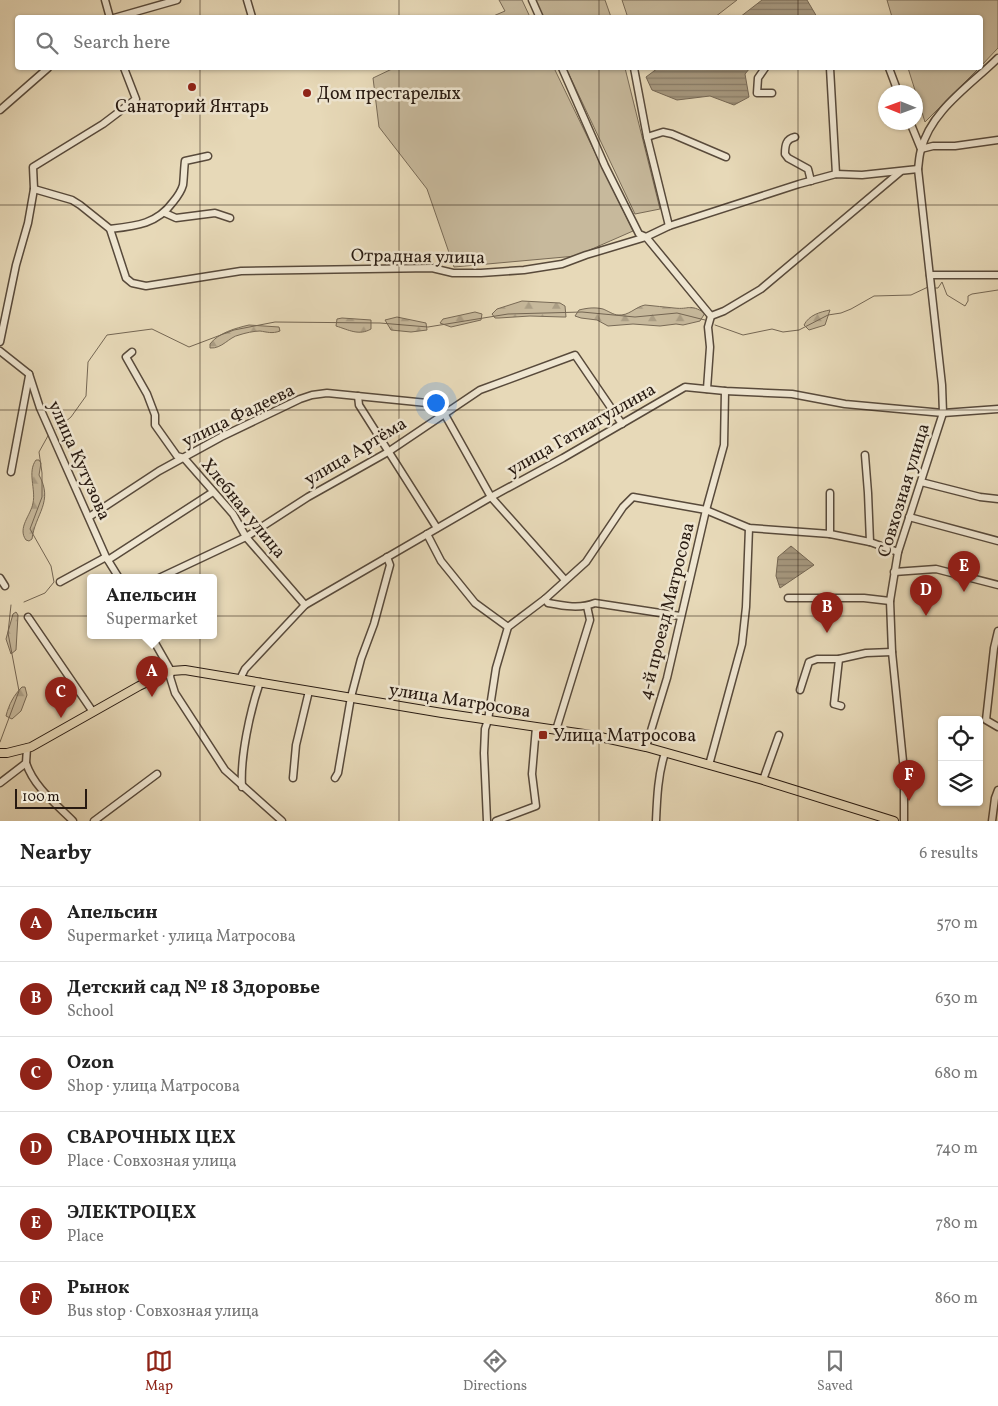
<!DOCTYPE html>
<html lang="en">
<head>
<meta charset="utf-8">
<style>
	body { margin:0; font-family:Vollkorn,serif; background:#f2f2f2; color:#222 }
	.controls { position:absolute; right:15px; bottom:15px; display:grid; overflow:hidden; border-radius:5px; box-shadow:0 1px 4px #0004 }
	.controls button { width:45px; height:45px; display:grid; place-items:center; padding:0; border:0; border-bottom:1px solid #e0e0e0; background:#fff; color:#222; font:25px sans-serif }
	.compass { position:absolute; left:878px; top:85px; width:45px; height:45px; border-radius:50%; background:#fff; box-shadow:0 1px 4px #0004; rotate:271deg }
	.scale { position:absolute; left:15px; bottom:12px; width:72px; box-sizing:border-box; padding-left:5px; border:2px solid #281a11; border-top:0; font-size:14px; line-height:18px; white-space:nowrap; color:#281a11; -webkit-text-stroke:4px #efe6d1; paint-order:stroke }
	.you { position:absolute; left:435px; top:402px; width:18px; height:18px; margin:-12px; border:4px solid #fff; border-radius:50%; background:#1a73e8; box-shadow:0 0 0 8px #1a73e833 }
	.badge { display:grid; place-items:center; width:32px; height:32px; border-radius:50%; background:#8f2418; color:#fff; font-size:16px; font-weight:700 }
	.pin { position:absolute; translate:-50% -41px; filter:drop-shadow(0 1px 2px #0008) }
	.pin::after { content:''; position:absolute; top:26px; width:18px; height:15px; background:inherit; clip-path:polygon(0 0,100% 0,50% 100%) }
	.popup { position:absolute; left:87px; top:574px; width:130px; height:65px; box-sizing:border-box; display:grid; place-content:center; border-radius:5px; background:#fff; filter:drop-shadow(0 1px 4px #0005); font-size:16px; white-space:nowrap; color:#767676 }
	.popup b { font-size:19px; color:#222 }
	.popup::after { content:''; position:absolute; left:50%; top:100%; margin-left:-10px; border:10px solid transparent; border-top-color:#fff }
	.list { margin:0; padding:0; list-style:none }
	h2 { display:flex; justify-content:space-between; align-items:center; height:65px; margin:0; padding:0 20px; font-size:21px }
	h2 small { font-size:16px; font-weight:400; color:#767676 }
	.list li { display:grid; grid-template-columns:32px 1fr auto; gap:15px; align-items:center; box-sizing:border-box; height:75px; padding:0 20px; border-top:1px solid #e0e0e0 }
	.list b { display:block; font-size:19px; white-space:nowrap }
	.list p { margin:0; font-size:16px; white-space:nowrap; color:#767676 }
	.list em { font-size:16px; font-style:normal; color:#767676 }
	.icon { flex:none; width:28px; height:28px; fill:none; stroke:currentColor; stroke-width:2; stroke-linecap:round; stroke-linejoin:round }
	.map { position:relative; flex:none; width:998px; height:821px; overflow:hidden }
	.search { position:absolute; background:#fff; box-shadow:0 1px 4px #0004; left:15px; right:15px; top:15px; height:55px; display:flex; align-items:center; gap:12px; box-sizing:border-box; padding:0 18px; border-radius:5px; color:#767676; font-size:19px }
	.sheet { height:515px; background:#fff }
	nav { display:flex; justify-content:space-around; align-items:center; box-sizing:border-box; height:70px; border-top:1px solid #e0e0e0; background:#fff; font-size:14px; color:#767676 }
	nav a { display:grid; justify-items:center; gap:2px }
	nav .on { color:#8f2418 }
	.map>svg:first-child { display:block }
</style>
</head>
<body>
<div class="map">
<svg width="998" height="821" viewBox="0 0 998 821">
	<defs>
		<pattern id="forest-firs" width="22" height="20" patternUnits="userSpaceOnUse" patternTransform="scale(1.25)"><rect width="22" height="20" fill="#c7b99c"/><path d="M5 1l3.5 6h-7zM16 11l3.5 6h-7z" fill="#ab9e85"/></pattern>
		<pattern id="water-rules" width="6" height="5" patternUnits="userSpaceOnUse" patternTransform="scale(1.25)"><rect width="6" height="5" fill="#a6987f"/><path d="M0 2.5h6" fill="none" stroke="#877b67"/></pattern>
	</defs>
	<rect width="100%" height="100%" fill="#e7d9b8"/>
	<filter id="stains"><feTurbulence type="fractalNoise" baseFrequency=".004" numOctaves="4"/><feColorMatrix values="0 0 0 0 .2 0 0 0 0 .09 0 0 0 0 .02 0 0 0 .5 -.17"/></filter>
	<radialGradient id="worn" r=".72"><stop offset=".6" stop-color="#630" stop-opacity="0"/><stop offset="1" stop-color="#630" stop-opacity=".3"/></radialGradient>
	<!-- green -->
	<g fill="#c7b99c" stroke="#786a56">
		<polygon points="499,0 522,0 530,17 491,17 505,11"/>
		<polygon points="534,0 605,0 611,17 542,17"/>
		<polygon points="622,0 737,0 715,17 628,18"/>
		<polygon points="887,0 998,0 998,48 981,66 980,18 892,17"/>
		<polygon points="394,68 554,68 633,231 576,256 454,267 427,189 379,127 373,78"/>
		<polygon points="566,68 625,68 660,209 635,214"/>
		<polygon points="908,68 979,68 925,122"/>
	</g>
	<!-- forest -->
	<g fill="url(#forest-firs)" stroke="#786a56">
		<polygon points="522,301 560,303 565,306 566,317 563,317 530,316 499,318 495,318 492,314 497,309"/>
		<path d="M645,305C655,306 664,307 674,308C691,310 688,303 705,313L700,321L683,325L676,324L660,326L633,324L608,326L597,320L581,318L575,316L579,310C587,308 595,307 603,309C608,311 614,315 618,315C629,316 635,307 645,305Z"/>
		<path d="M830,310L825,325L809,330L804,325C809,315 820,312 830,310Z"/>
		<polygon points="475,312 482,314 481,320 451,327 440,323 443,319"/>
		<polygon points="397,317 426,323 427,330 411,332 391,330 385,320"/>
		<path d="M342,318L371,320V329C359,336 349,330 336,326L337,319Z"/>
		<path d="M249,325L279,327L280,331C272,334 267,332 260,331C254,331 245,333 239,335C229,337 222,349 210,348V344C218,333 236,328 249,325Z"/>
		<path d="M36,460H39L41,463L39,475C54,502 35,514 32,539L29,541L26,540C17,528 31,515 33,503C36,489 27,472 36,460Z"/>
		<polygon points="16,612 18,615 16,650 11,654 6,639 13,614"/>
		<path d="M22,687H25L27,695L21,711L12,719L6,716C9,704 14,695 22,687Z"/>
	</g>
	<!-- water -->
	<g fill="url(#water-rules)" stroke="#746653">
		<polygon points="762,0 807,0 817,17 740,17"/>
		<polygon points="658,68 750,68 745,74 749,97 734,105 710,96 677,100 652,90 646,77"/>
		<polygon points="791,546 814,565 780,588 776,576 778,557"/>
	</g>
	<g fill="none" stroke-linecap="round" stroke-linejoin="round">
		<!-- stream -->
		<g stroke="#746653" stroke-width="1">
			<polyline points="935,288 938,288 942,282 947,295 965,306 968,301 968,296 972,294 998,290"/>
			<polyline points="715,325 743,335 772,329 783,332 799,330 828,315 841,313 851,309 874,296 911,295 928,287"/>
			<polyline points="57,429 71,417 86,396 88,362 107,335 152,329 189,347 234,330 275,322 380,323 428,327 508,314 582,312 635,317 677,313 705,320"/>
			<polyline points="24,602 45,593 54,582 51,566 30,529 42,497 42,473 39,452 49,434"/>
			<polyline points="0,742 19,691 8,633 11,605"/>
		</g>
		<!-- minor casing -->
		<g stroke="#584a3b" stroke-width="9">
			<g id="minor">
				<polyline points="105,0 110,18"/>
				<polyline points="247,0 252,17"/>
				<polyline points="532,0 540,18"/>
				<polyline points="114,18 177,0"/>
				<polyline points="562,68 605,166 639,234 646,237 711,316 708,327 710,347 707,389"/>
				<polyline points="634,68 647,137 669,226"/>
				<polyline points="765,68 758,78 757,93 772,93"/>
				<polyline points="830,68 836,174"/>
				<polyline points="889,68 898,92"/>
				<polyline points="0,110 48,68"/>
				<polyline points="910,122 921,149 933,146 955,146 998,140"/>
				<polyline points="647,137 663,132 672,134 726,157"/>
				<path d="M795,137C786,139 785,145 785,154L788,158L808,169L811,181"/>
				<polyline points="34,189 72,200 80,205 110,229 126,278 132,283 146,286 241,271 432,268 453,273 481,273 524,270 562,264 586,255 646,237 669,226 799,184 836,174 862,175 918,169"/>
				<polyline points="165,213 176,218 215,213 230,218"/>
				<path d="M110,229C136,226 157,224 173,202C178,196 181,192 183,185C184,177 184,168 185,161L208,156"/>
				<polyline points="930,275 998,275"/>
				<polyline points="711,316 724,311 761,289 900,172"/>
				<polyline points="0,342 16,265 28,223 34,189 33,167 103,124 136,99 124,68"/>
				<polyline points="0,351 29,374"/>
				<polyline points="132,352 126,357 147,394 155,415 155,425 177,456 184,458 233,514 246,537 305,605"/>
				<polyline points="29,374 40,408 106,557 119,578"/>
				<polyline points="358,396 359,405 437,528"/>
				<polyline points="865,455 868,493 870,542"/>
				<polyline points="11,472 29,376"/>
				<polyline points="921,482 980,497 998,499"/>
				<polyline points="830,493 830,534"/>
				<polyline points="89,517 159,471 221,437 300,399 312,395 327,393 437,404 444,413 491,497 565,580"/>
				<polyline points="909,517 998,541"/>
				<polyline points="427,534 441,561 475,603 508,627"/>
				<polyline points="108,560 213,492"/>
				<polyline points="894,572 936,569 998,585"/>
				<polyline points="0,578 5,586"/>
				<polyline points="159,578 246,537 308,497 388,452 480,390 575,355 622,424"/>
				<polyline points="60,582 106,557"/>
				<polyline points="788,598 864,598 890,601"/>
				<path d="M545,599L548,603C564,606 580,609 595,603L680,616"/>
				<polyline points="28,617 93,712"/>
				<polyline points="998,631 994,648 986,720 998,727"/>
				<polyline points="151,636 171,671 170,677 175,693 225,770 282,821"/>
				<polyline points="839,659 834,704 841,706"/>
				<polyline points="240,679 245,669 305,605 491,497 563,458 685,387 725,391 792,394 845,404 943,413 998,409"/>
				<polyline points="800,690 809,662 817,659 839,659 866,653 892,652"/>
				<polyline points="556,730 590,620 587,606"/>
				<polyline points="646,747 667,678 706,510 724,445 725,391"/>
				<path d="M26,763C34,787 56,804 73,821"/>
				<polyline points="709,765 742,644 746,607 749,528"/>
				<polyline points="293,778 296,745 309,691"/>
				<polyline points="335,778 338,773 351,697 361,659 374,624 390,565 387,557"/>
				<polyline points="763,780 779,735"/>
				<polyline points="0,783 26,763 27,748"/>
				<path d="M242,787C240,757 250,711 260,682"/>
				<polyline points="94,821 157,774"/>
				<polyline points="487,821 484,753 485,729 488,720 496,668 508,627 545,599 586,562 623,507 633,497 706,510 749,528 830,534 870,542 898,552"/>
				<polyline points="496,821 536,806 532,774 536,727"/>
				<path d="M656,821C657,798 658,774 665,753"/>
				<path d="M904,821V771L892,652L890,601L898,552L943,413L942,385L918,169C919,163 919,156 921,150C931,110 971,85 998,58"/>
				<polyline points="992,821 995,798 998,790"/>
			</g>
		</g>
		<!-- major casing -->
		<g stroke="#281a11" stroke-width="10">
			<polyline id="major" points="0,753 7,753 31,747 139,686 171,671 185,670 442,713 591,735 646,747 763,780 894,821"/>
		</g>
		<!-- minor -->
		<use href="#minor" stroke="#efe6d1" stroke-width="6"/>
		<!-- major -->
		<use href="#major" stroke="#e7d9b8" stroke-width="8"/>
	</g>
	<!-- grid -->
	<path fill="none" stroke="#281a11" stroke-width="1" stroke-opacity="0.55" d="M200,0V18M399,0V18M599,0V18M798,0V18M200,68V821M399,68V821M599,68V821M798,68V821M0,205H998M0,410H998M0,616H998"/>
	<!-- markers -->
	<g fill="#8f2418" stroke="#efe6d1" stroke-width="2">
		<circle cx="192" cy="87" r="5"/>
		<circle cx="307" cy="93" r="5"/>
		<rect x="538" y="730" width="10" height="10" rx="2.5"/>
	</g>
	<g text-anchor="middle" stroke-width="5" stroke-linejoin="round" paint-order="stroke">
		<!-- poi labels -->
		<g font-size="18" fill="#281a11" stroke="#efe6d1" text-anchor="start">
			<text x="317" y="99">Дом престарелых</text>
			<text x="192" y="112" text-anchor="middle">Санаторий Янтарь</text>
			<text x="553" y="741">Улица Матросова</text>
		</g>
		<!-- street labels -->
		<g font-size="18" fill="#281a11" stroke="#efe6d1">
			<text transform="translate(418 256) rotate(1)" y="6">Отрадная улица</text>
			<text transform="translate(238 415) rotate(-26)" y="6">улица Фадеева</text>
			<text transform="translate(581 429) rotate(-30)" y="6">улица Гатиатуллина</text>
			<text transform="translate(355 451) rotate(-31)" y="6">улица Артёма</text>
			<text transform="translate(80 460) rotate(66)" y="6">улица Кутузова</text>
			<text transform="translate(903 490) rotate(-73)" y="6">Совхозная улица</text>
			<text transform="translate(244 508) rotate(51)" y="6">Хлебная улица</text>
			<text transform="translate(666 611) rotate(-76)" y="6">4-й проезд Матросова</text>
			<text transform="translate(460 700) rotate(9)" y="6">улица Матросова</text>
		</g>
	</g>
	<rect width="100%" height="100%" filter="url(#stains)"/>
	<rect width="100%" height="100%" fill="url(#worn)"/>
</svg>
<div class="controls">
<button><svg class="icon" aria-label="locate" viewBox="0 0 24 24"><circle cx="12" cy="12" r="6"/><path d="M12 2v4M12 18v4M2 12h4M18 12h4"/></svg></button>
<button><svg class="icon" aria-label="layers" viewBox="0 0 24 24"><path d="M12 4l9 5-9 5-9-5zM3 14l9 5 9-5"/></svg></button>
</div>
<svg class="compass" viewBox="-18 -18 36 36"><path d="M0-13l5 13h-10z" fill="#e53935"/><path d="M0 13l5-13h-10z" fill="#767676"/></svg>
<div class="scale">100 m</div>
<div class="you"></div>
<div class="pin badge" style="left:152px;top:697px">A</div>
<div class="popup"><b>Апельсин</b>Supermarket</div>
<div class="pin badge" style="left:827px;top:633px">B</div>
<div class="pin badge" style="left:61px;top:718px">C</div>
<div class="pin badge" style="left:926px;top:616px">D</div>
<div class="pin badge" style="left:964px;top:592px">E</div>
<div class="pin badge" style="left:909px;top:801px">F</div>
<div class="search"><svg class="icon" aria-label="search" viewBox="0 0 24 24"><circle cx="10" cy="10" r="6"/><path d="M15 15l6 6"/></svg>Search here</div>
</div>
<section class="sheet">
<h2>Nearby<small>6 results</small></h2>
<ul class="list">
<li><span class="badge">A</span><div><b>Апельсин</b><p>Supermarket · улица Матросова</p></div><em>570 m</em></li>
<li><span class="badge">B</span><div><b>Детский сад № 18 Здоровье</b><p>School</p></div><em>630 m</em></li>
<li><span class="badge">C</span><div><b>Ozon</b><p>Shop · улица Матросова</p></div><em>680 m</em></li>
<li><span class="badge">D</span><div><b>СВАРОЧНЫХ ЦЕХ</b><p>Place · Совхозная улица</p></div><em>740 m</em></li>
<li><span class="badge">E</span><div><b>ЭЛЕКТРОЦЕХ</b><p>Place</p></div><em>780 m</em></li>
<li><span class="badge">F</span><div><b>Рынок</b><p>Bus stop · Совхозная улица</p></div><em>860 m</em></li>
</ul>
</section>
<nav>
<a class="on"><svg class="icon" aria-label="map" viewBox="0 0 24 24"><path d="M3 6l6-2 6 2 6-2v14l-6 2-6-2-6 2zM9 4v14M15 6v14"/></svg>Map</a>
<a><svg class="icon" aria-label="directions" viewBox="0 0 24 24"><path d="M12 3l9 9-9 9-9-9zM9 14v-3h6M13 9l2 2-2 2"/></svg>Directions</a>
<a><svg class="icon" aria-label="saved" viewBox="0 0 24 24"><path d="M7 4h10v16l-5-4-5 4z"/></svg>Saved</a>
</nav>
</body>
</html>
